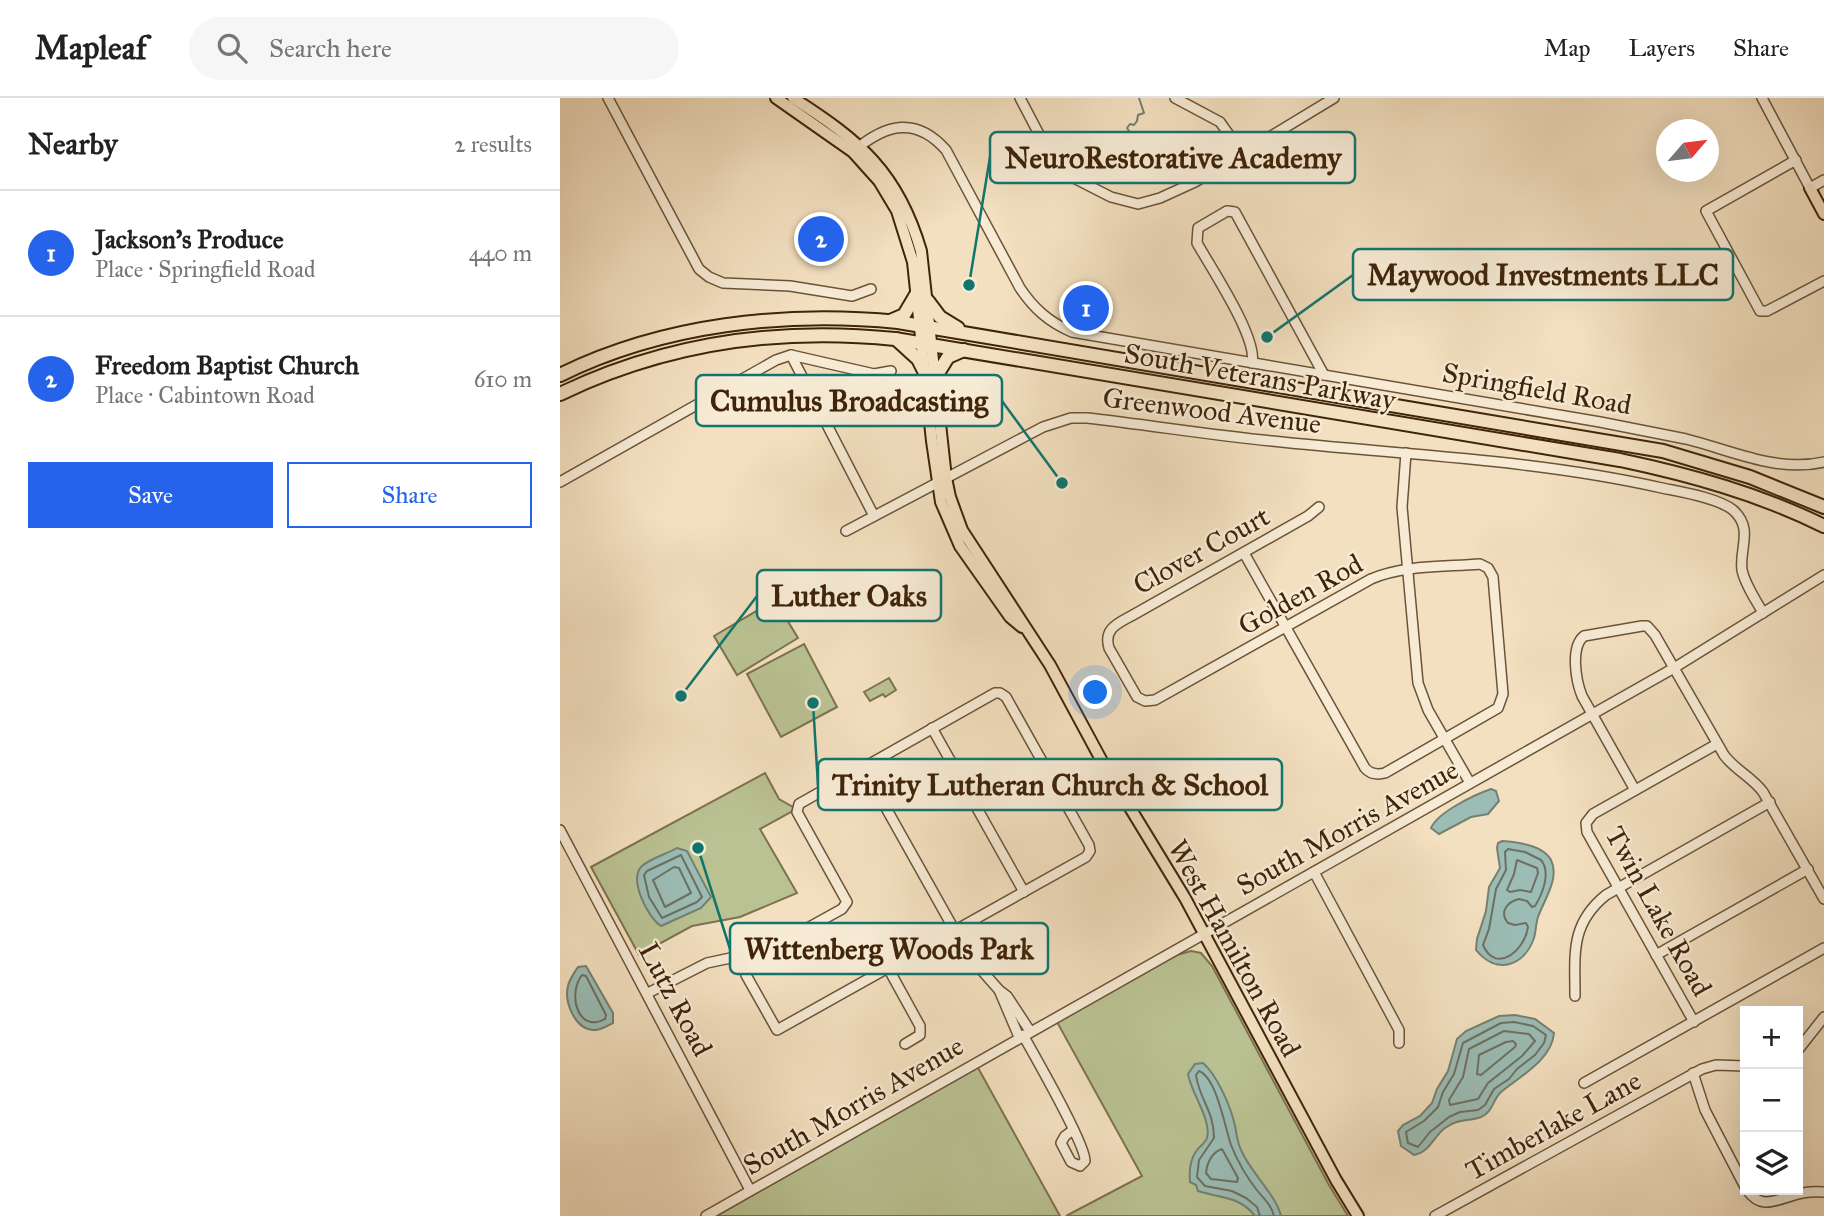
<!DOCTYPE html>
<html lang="en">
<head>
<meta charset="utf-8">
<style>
	body { margin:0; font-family:"IM FELL Great Primer",serif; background:#f6f6f6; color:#222 }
	.controls { position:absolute; right:21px; bottom:21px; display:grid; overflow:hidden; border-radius:0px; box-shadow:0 7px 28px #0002 }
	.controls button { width:63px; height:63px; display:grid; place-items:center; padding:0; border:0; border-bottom:2px solid #e0e0e0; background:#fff; color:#222; font:35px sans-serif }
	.compass { position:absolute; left:1096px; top:21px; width:63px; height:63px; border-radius:50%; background:#fff; box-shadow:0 7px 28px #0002; rotate:62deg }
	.you { position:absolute; left:536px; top:595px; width:24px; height:24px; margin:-18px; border:5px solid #fff; border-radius:50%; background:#1a73e8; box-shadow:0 0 0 10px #1a73e833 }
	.badge { display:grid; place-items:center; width:46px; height:46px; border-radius:50%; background:#2563eb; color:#fff; font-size:23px; font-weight:700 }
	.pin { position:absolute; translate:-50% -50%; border:4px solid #fff; box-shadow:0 2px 7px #0006 }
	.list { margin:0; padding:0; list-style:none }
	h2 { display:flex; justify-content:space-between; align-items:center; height:91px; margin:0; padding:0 28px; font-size:30px }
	h2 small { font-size:23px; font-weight:400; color:#767676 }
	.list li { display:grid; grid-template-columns:46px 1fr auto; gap:21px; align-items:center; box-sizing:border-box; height:126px; padding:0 28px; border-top:2px solid #e0e0e0 }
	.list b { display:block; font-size:26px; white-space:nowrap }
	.list p { margin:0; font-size:23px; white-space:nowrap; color:#767676 }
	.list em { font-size:23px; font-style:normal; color:#767676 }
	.actions { display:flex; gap:14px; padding:21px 28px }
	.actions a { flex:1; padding:16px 0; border:2px solid #2563eb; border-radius:0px; text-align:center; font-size:24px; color:#2563eb }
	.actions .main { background:#2563eb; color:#fff }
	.icon { flex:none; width:38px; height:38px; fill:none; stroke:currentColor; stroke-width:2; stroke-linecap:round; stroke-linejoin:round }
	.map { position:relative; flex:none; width:1264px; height:1118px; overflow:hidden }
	header { display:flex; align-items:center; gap:42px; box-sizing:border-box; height:98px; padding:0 35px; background:#fff; border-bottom:2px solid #e0e0e0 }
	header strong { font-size:33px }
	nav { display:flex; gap:38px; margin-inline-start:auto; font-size:24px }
	.search { width:490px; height:63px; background:#f6f6f6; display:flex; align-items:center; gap:18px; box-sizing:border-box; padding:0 24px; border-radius:38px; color:#767676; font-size:26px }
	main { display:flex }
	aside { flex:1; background:#fff }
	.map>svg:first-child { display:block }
</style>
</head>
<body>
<header>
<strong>Mapleaf</strong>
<div class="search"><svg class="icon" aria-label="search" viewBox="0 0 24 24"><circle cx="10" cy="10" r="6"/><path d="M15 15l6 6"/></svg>Search here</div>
<nav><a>Map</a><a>Layers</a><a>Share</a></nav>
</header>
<main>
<aside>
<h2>Nearby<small>2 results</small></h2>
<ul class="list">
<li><span class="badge">1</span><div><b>Jackson's Produce</b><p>Place · Springfield Road</p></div><em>440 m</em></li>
<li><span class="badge">2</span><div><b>Freedom Baptist Church</b><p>Place · Cabintown Road</p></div><em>610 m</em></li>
</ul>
<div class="actions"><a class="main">Save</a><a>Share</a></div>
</aside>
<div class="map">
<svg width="1264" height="1118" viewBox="0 0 1264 1118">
	<rect width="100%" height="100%" fill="#f3e0c0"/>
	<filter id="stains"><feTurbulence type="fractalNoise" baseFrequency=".00286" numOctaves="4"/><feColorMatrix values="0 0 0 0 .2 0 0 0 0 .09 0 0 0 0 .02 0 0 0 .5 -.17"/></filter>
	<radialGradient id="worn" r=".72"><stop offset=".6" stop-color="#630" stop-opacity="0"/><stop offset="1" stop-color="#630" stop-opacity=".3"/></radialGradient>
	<!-- green -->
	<g fill="#bac293" stroke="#7c734e" stroke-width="2">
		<polygon points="215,502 238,540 177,577 154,538"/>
		<polygon points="244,546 277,609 221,639 187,576"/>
		<polygon points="329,580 336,592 325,599 323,596 310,603 304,594"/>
		<polygon points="205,675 219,701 233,709 233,713 200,731 237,795 180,819 132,828 79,857 31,769"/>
		<polygon points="631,853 641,855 652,868 769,1087 788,1118 506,1118 582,1078 497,924 617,857"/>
		<polygon points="417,968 500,1118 156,1118"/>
	</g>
	<!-- water -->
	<g fill="#9bbdb6" stroke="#768071" stroke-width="2">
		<path d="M931,691L936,693L939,703L928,716L911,719L879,736L871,730C878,714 914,697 931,691Z"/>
		<path d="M942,743C957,744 983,747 991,762C1000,780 984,802 978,819C976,825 976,833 974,840C964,869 936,877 916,852L917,841L926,813L929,789L940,770L937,750L938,745Z"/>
		<path d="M117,750L127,753L151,799L141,810L101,828C88,820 68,781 82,768C91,760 107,756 117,750Z"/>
		<path d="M26,868L53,915V925C47,928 40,933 33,932C15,931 4,904 8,888C9,882 14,875 18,869Z"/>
		<path d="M955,917L975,921L994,935C992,962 959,979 941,994C933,1001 933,1014 921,1019C907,1024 899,1020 885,1030C873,1039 870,1054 854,1057L841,1048L838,1033L843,1027L860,1018L872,1005L877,991L888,973L897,941L906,933L939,918Z"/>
		<path d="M643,965C657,977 671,1009 675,1028C677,1037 677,1045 682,1054C692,1076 716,1097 721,1118H695C680,1098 659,1100 638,1093L636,1087L630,1084C629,1073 630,1061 637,1052C639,1049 646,1044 647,1040C652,1022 631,995 628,976L635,966Z"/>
	</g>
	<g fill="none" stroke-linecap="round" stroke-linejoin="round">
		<!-- shore -->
		<g stroke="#6d7060" stroke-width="2">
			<path d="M948,751L965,754L981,762C991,774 983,795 975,808L972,809L967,803L959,801C947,804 939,814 948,825L955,827L966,825L968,829C965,852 936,877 923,847L929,831L936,791L946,772L945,754Z"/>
			<polygon points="121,757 142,799 137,804 102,820 89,799 84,777 87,773"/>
			<polygon points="957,762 977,770 978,775 971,794 960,792 950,794 947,792 954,776"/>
			<polygon points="114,769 119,770 131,795 105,809 93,782"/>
			<path d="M22,877L26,878L46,917L45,921C18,936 7,896 22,877Z"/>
			<polygon points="954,924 973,928 986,937 984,945 975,957 957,971 949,981 934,991 925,1007 918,1012 900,1014 889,1019 870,1034 858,1049 848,1045 846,1034 864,1023 878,1009 883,994 894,976 903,945 941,925"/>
			<polygon points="944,933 969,936 975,943 962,958 928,985 918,1001 890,1007 889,1002 903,979 909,951"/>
			<polygon points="953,943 956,946 955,949 921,977 917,976 919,957 946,944"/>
			<path d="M662,1051L678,1080L677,1084L651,1081L646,1075C647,1065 652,1054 662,1051Z"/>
			<path d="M700,1118L697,1109L686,1100L672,1093L645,1088L637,1079L639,1062L654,1040C654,1012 639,1001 636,977L639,973C657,980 665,1030 671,1047C677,1062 686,1078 696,1091C703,1100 711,1106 714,1118"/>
		</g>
		<!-- stream -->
		<polyline stroke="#768071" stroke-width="2" points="570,57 570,51 578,47 567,30 570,26 574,27 577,23 578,17 584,15 579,0"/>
		<!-- minor casing -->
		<g stroke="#6c5337" stroke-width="12">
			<g id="minor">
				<polyline points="48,0 139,171 149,179 163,185 230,188 292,198 311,191"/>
				<polyline points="460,0 492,61 506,76 551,99 578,106 600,100 635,84 774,0"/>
				<polyline points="615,0 660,24 682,55"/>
				<polyline points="1202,0 1250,90 1264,82"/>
				<path d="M295,52C326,26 356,18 386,52L460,190C474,211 489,224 512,234L1040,324C1069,330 1097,335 1126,341C1171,352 1217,375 1264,364"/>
				<polyline points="1236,62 1146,113 1200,213 1207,213 1264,183"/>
				<polyline points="231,257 314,418"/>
				<path d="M692,265C698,240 651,170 637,145L638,130L667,113L675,114L764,277"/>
				<polyline points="846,355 842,409 858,585 868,612 910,685"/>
				<polyline points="0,384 216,262 231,257 314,276 331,273"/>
				<path d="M286,433L483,329L511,320H527C589,327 650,337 712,343C842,357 974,361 1102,390C1121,394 1158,400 1173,412C1194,431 1179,450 1182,472C1185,487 1196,502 1203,515"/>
				<path d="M684,455L805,670C810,676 817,677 825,675L938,610L943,596L933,479L928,470L920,466C885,469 843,467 811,481L595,602L585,603L577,599L549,550C543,530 559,525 573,517L748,418L759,409"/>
				<polyline points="372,630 464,794"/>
				<polyline points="303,669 409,858 439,892 447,898 470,933"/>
				<path d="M1075,692L1022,598C1016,583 1010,549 1024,538L1082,528H1087L1095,537L1164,657C1175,672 1192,679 1203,694L1264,801"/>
				<polyline points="0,732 190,1092"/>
				<polyline points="754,774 839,932 839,945"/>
				<polyline points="1096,857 1248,771"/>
				<polyline points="328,870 360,928 360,937 345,946"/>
				<polyline points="439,892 459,939"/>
				<polyline points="88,895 147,865 208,852 282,811 287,804 237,714 239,706 435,595 440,595 446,599 529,747 530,753 526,759 217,932 186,877 181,859"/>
				<path d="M1015,898C1015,856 1010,826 1046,797L1210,704"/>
				<polyline points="1134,924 1027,734 1026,725 1033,716 1157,646"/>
				<path d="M463,937C474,957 526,1047 525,1063L520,1068L511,1064L501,1045L505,1038L513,1032"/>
				<polyline points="1238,952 1264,919"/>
				<polyline points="1133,975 1145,1012 1185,1089"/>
				<polyline points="1024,985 1264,850"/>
				<path d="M1187,1092C1200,1110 1212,1104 1231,1098C1242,1094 1253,1093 1264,1094"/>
				<polyline points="146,1118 1114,570 1264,477"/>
				<polyline points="875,1118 1142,971 1156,967 1185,968"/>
			</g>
		</g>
		<!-- major casing -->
		<g stroke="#3f2409" stroke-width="14">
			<g id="major">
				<polyline points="216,0 293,54 319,83 337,113 353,164 372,343 381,404 400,448 450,519 462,529"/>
				<path d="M233,0C300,43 338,74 361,153L386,380L390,399L402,432L490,567L544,667L625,800L776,1082L798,1118"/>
				<polyline points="1250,90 1264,116"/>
			</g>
		</g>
		<!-- highway casing -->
		<g stroke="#3f2409" stroke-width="16">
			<g id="highway">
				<polyline points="368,203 380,219 398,230"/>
				<polyline points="330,223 344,217 357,195"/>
				<polyline points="336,241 358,261 365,275"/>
				<path d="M0,277C103,226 225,213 338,224L1103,353L1190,379L1264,409"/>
				<polyline points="375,280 388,259 404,252"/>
				<path d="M0,296C106,245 219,229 335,241L1060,362C1131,377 1199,396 1264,428"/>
			</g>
		</g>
		<!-- minor -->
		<use href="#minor" stroke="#f7ebd6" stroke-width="9"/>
		<!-- major -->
		<use href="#major" stroke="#f3e0c0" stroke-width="10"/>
		<!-- highway -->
		<use href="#highway" stroke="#f3e0c0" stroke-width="12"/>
	</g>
	<g text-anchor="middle" stroke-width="5" stroke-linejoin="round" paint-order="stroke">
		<!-- street labels -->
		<g font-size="28" fill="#3f2409" stroke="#f7ebd6">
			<text transform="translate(700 278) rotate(10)" y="10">South Veterans Parkway</text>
			<text transform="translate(977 290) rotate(10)" y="10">Springfield Road</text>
			<text transform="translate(652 312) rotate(7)" y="10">Greenwood Avenue</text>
			<text transform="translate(641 452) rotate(-29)" y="10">Clover Court</text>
			<text transform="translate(740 496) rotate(-29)" y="10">Golden Rod</text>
			<text transform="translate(787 729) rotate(-29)" y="10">South Morris Avenue</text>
			<text transform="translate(1099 813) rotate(61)" y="10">Twin Lake Road</text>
			<text transform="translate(675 850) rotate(61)" y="10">West Hamilton Road</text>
			<text transform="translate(116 901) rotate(62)" y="10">Lutz Road</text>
			<text transform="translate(293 1007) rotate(-30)" y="10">South Morris Avenue</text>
			<text transform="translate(993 1027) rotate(-29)" y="10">Timberlake Lane</text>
		</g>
	</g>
	<!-- callouts -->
	<path fill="none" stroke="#0f766e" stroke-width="2.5" d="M409 187L430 59M707 239L793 177M502 385L442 303M121 598L197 498M253 605L258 687M138 750L170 851"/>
	<g fill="#0f766e" stroke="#f7ebd6" stroke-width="2.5">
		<circle cx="409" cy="187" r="7"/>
		<circle cx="707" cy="239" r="7"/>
		<circle cx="502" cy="385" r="7"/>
		<circle cx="121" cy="598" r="7"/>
		<circle cx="253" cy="605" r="7"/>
		<circle cx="138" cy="750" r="7"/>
	</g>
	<g fill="#f7ebd6" stroke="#0f766e" stroke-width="2.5">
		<rect x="430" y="34" width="365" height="51" rx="7"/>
		<rect x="793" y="151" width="380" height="51" rx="7"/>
		<rect x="136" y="277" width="306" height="51" rx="7"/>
		<rect x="197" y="472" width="184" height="51" rx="7"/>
		<rect x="258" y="661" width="464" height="51" rx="7"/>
		<rect x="170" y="825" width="318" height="51" rx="7"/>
	</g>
	<g font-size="30" text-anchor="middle" font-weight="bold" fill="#3f2409">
		<text x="613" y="70">NeuroRestorative Academy</text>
		<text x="983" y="187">Maywood Investments LLC</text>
		<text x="289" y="313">Cumulus Broadcasting</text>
		<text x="289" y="508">Luther Oaks</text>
		<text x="490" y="697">Trinity Lutheran Church &amp; School</text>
		<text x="329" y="861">Wittenberg Woods Park</text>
	</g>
	<rect width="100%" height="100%" filter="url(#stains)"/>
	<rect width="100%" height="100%" fill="url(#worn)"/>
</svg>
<div class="controls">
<button>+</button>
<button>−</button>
<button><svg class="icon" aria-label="layers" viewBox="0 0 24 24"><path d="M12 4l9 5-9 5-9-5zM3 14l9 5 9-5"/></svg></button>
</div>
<svg class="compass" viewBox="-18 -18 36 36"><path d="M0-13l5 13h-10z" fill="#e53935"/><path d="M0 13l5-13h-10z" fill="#767676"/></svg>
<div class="you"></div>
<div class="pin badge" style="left:526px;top:210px">1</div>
<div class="pin badge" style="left:261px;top:141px">2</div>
</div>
</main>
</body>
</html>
